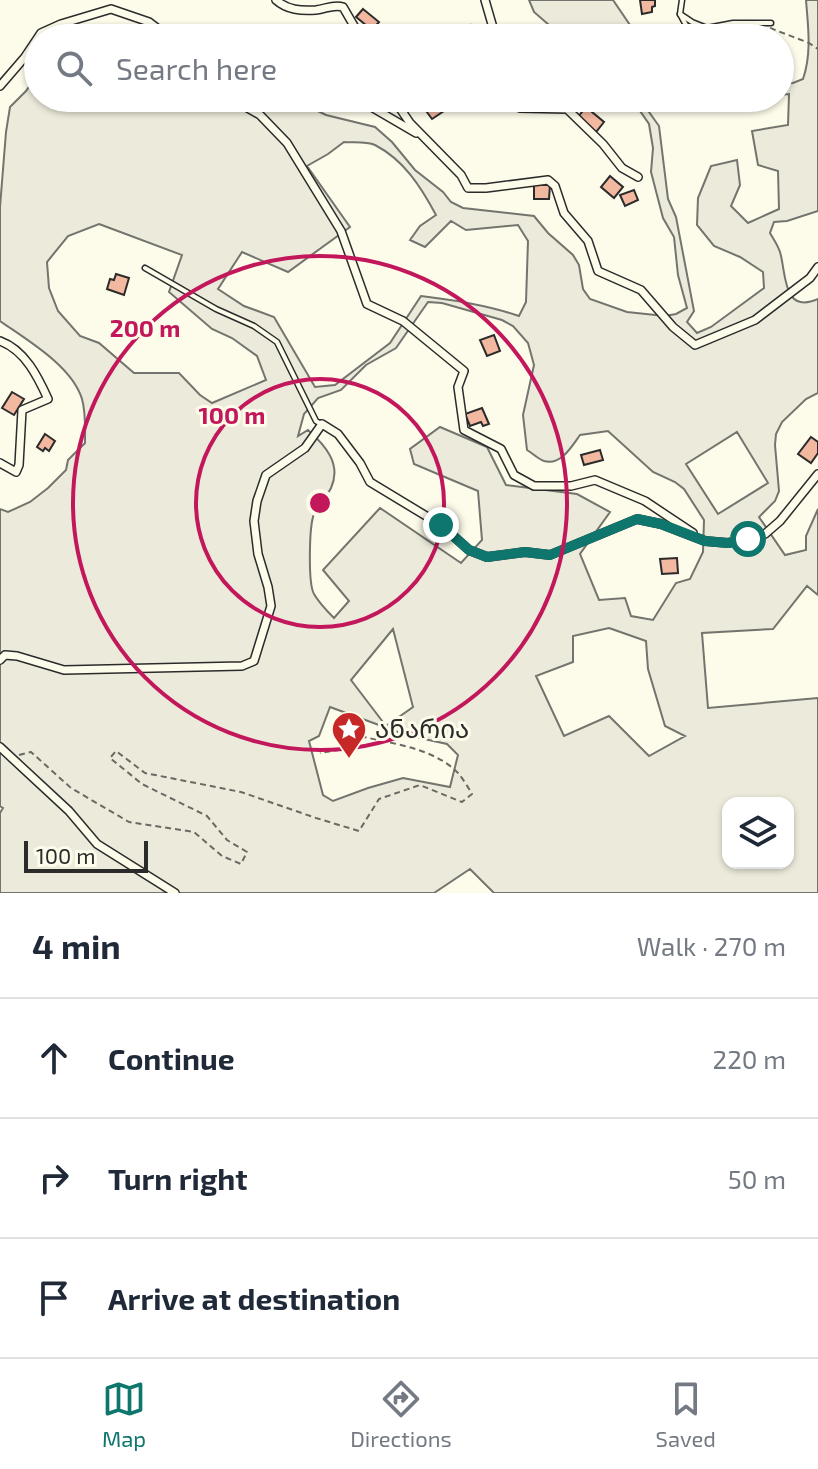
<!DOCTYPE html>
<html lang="en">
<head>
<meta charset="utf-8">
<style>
	body { margin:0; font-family:"Exo 2","Noto Sans Georgian",sans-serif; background:#f6f6f7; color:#1f2937 }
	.controls { position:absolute; right:24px; bottom:24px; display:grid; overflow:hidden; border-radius:16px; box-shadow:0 2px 6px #0004 }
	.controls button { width:72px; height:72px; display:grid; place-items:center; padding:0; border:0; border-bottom:2px solid #e0e1e3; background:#fff; color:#1f2937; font:40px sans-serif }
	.scale { position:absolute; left:24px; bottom:20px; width:124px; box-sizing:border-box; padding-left:8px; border:4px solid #2b2b2b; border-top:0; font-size:22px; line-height:28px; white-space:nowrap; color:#2b2b2b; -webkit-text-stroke:6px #fdfbea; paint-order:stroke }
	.stop { position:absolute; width:24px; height:24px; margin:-18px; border:6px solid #0f766e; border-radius:50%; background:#fff }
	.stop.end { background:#0f766e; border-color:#fff; box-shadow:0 2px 8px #0008 }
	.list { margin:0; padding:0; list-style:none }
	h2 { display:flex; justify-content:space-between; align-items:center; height:104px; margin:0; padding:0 32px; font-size:34px }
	h2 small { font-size:26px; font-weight:400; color:#747a83 }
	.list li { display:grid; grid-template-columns:52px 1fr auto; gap:24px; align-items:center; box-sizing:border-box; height:120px; padding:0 32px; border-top:2px solid #e0e1e3 }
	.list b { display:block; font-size:30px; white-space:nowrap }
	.list em { font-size:26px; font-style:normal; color:#747a83 }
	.icon { flex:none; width:44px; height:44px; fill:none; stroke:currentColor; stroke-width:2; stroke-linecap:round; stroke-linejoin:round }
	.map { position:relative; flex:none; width:818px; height:893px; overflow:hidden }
	.search { position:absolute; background:#fff; box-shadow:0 2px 6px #0004; left:24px; right:24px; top:24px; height:88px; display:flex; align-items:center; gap:20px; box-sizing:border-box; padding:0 28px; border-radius:44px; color:#747a83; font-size:30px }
	.sheet { height:464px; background:#fff }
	nav { display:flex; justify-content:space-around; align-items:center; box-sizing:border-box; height:112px; border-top:2px solid #e0e1e3; background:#fff; font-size:22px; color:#747a83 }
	nav a { display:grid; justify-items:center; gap:4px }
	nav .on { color:#0f766e }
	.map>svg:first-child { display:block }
</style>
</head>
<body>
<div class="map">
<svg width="818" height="893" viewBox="0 0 818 893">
	<rect width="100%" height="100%" fill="#fdfbea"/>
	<!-- green -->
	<g fill="#ecebdb" stroke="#74746e" stroke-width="2" fill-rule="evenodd">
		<polygon points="529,0 613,0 632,28 636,38 564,38 534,12"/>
		<path d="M806,0H818V211L787,221L774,222L770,233C774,240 780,248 781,256C786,277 784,314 818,299V393L806,399L782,422L776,434L775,445L779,491L775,501L759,517L785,555L806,550V536L818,509V595L807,586L773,629L702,633L708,708L818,698V893H494L470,869L434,893H0V813L3,808L0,806V509L8,512L30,502L48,488L66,470L68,460L85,443C85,428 86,413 82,399C72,366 27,340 0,321V207L6,132L10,107L26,91L38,74V98H291L326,115L375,127L392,142L415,170L443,192L451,202L463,208L534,216L548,233L573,255L579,265L583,289L590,299L627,312L665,316L676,314L687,308L678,275L674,237L663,218L651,172L653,148L649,124L631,98H639L659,126L668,199L676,217L694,311L687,322L697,333L711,327L764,288L763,272L740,257L714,246L697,225L698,198L711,166L737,160L740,185L731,206L748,223L779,209L778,171L758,165L752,131L788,125L789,94L780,95V84L793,83L803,79C812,53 808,26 806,0ZM344,142C353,143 366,141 375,145C404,160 421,187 436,215L420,226L410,240L425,247L451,221L466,230L518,225L528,241L526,302L519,316C487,305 455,300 421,296L390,343L335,385L315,387L274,317L244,306L218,289L242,252L288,272L350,227L307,166L328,154ZM99,224L182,255L169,292L212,329L232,338L257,356L266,380L212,403L200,395L179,373H134L99,343L80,336L58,311L49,288L47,262L68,236ZM428,302L442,303L502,320L513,326L528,343L534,365L523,415L527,450C532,453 538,459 544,461C561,466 572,446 580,435L608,431L653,472L675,482L684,489L704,520L703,552L690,579L676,583L653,620L631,616L625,598L599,600L580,554L610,512L577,494L506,485L487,447L440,427L410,449L414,464L478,491L482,540L461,563L380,508L323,570L349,601L334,618C327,611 319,603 314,594C308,584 309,526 314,514C318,505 326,498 331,488C342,464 325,445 308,430L298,436L304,414L318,398L341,390L366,365L396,348ZM737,432L768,483L718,514L686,464ZM609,628L646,641L648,669L665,726L685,736L649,756L609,716L564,736L536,676L573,662V636ZM393,629L413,707L386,726L351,680ZM330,707L406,735L447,744L458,755L450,787L403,778L368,788L333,801L323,795L309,741L319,736ZM728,803H788V863H728Z"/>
	</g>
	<!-- building -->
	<g fill="#f2b8a0" stroke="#2b2b2b" stroke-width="2">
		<polygon points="640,0 655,0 655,6 652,7 652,12 642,14"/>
		<polygon points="363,9 379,22 372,30 356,17"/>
		<polygon points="471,25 486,38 463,38 461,37"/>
		<polygon points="436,99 444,111 432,119 424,108"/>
		<polygon points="586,107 604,122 596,132 578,117"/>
		<polygon points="610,176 623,187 614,198 601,187"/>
		<polygon points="534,185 550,185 549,199 534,199"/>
		<polygon points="634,190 638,200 625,206 620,195"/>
		<polygon points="116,274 129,278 124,295 107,289 110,279 114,280"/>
		<polygon points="494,335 500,351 487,356 480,340"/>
		<polygon points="12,392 24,399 14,415 2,408"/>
		<polygon points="482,408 489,424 483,426 481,422 470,426 465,414"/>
		<polygon points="45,434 55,441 49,451 45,448 43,451 37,447"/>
		<polygon points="811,437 818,442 818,453 811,463 798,454"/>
		<polygon points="600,450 603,460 584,465 581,455"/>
		<polygon points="677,558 678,573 662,574 660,559"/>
	</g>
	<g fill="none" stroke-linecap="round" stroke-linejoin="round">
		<!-- lane casing -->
		<g stroke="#2b2b2b" stroke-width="7">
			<g id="lane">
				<polyline points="682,0 680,14 693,38"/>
				<polyline points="680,14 692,22 707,28 733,23 771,23"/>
				<polyline points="735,24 763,38"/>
				<polyline points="145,268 216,309 254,326 277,342 316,421 321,424"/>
			</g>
		</g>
		<!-- street casing -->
		<g stroke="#2b2b2b" stroke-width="10">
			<g id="street">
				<path d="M276,0C287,10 301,11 316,10C326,9 333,4 343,7L361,38"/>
				<polyline points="485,0 496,38"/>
				<polyline points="0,86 25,57 41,33 61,24 111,9 149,22 170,38"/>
				<polyline points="230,98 260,115 287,143 341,231 367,304 403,321 464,371 458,387 464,430 501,449 514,475 534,486 571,486 595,480 645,501 693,533"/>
				<polyline points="356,98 416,133"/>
				<polyline points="393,98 410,123 461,175 468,188 486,188 548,180 555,186 564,213 588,241 598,271 641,290 673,327 695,345 755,320 810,278 818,267"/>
				<polyline points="509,98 520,108 567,109 603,144 622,168 638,177"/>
				<path d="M0,341C25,350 38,377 48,399L22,410L19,465L16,472L0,463"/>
				<polyline points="0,660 5,655 17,656 64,670 242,666 254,661 271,606 268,587 258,554 254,521 257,501 266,475 305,448 322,424 338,434 360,463 370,482 441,525 469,550 487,557 525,552 550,555 637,519 661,524 705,541 728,543 748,539 765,534 780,521 818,474"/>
				<polyline points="0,747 69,811 97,844 175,893"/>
			</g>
		</g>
		<!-- path -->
		<g stroke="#6a6964" stroke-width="2" stroke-dasharray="6 4" stroke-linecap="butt">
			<polyline points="770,28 809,43 818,49"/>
			<path d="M19,755L31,752L71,788L129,822L194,832L222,856L241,864L247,852L227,840L207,816L142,784L110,758L116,751L145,773L241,792L316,818L359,831L379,799L420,785L462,802L472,794C468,787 463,779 458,773C435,749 395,744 364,737L345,749L320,753"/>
		</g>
		<!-- lane -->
		<use href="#lane" stroke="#fdfbea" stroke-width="4"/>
		<!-- street -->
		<use href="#street" stroke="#fdfbea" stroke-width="7"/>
	</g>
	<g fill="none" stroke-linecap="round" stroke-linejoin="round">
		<!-- route -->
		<polyline stroke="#0f766e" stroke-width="10" points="441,525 469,550 487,557 525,552 550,555 637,519 661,524 705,541 728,543 748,539"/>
	</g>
	<!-- distance rings -->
	<g fill="none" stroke="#c2185b" stroke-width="4">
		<circle cx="320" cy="503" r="124"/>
		<circle cx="320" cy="503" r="247"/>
	</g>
	<!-- icons -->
	<defs>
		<g id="sight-pin" transform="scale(1.8)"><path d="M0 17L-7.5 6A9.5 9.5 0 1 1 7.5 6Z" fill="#c62828" stroke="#fdfbea"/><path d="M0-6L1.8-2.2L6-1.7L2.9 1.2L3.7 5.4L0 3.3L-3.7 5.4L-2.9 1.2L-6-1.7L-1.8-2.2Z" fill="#fff"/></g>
	</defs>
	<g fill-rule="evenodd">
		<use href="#sight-pin" x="349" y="729"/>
	</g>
	<g text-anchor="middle" stroke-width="6" stroke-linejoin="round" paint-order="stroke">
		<!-- poi labels -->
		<g font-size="26" fill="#2b2b2b" stroke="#fdfbea" text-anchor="start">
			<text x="375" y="738">ანარია</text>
		</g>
	</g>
	<circle cx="320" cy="503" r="12" fill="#c2185b" stroke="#fdfbea" stroke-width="4"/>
	<g font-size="24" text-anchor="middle" font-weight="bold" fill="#c2185b" stroke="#fdfbea" stroke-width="6" stroke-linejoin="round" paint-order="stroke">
		<text x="145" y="337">200 m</text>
		<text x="232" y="424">100 m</text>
	</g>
</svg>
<div class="controls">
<button><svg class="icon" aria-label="layers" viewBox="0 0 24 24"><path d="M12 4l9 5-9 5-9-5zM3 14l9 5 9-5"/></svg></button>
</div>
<div class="scale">100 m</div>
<div class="stop" style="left:748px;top:539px"></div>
<div class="stop end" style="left:441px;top:525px"></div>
<div class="search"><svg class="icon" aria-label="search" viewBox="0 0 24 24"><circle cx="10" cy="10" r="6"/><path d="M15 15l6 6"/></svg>Search here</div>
</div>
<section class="sheet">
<h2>4 min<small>Walk · 270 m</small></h2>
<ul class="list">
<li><svg class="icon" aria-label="ahead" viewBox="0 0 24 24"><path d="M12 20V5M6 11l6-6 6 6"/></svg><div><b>Continue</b></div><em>220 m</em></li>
<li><svg class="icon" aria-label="right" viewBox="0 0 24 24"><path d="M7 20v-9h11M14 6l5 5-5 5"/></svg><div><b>Turn right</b></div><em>50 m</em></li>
<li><svg class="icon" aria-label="arrive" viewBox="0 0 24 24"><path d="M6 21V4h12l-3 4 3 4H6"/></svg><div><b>Arrive at destination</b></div></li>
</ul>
</section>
<nav>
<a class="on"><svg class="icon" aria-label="map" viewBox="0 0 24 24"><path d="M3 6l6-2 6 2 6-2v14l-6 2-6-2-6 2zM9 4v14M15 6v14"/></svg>Map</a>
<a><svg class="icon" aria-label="directions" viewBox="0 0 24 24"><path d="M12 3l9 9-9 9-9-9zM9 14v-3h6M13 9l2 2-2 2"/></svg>Directions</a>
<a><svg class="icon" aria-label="saved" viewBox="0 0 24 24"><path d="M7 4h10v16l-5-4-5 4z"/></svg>Saved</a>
</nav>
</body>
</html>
